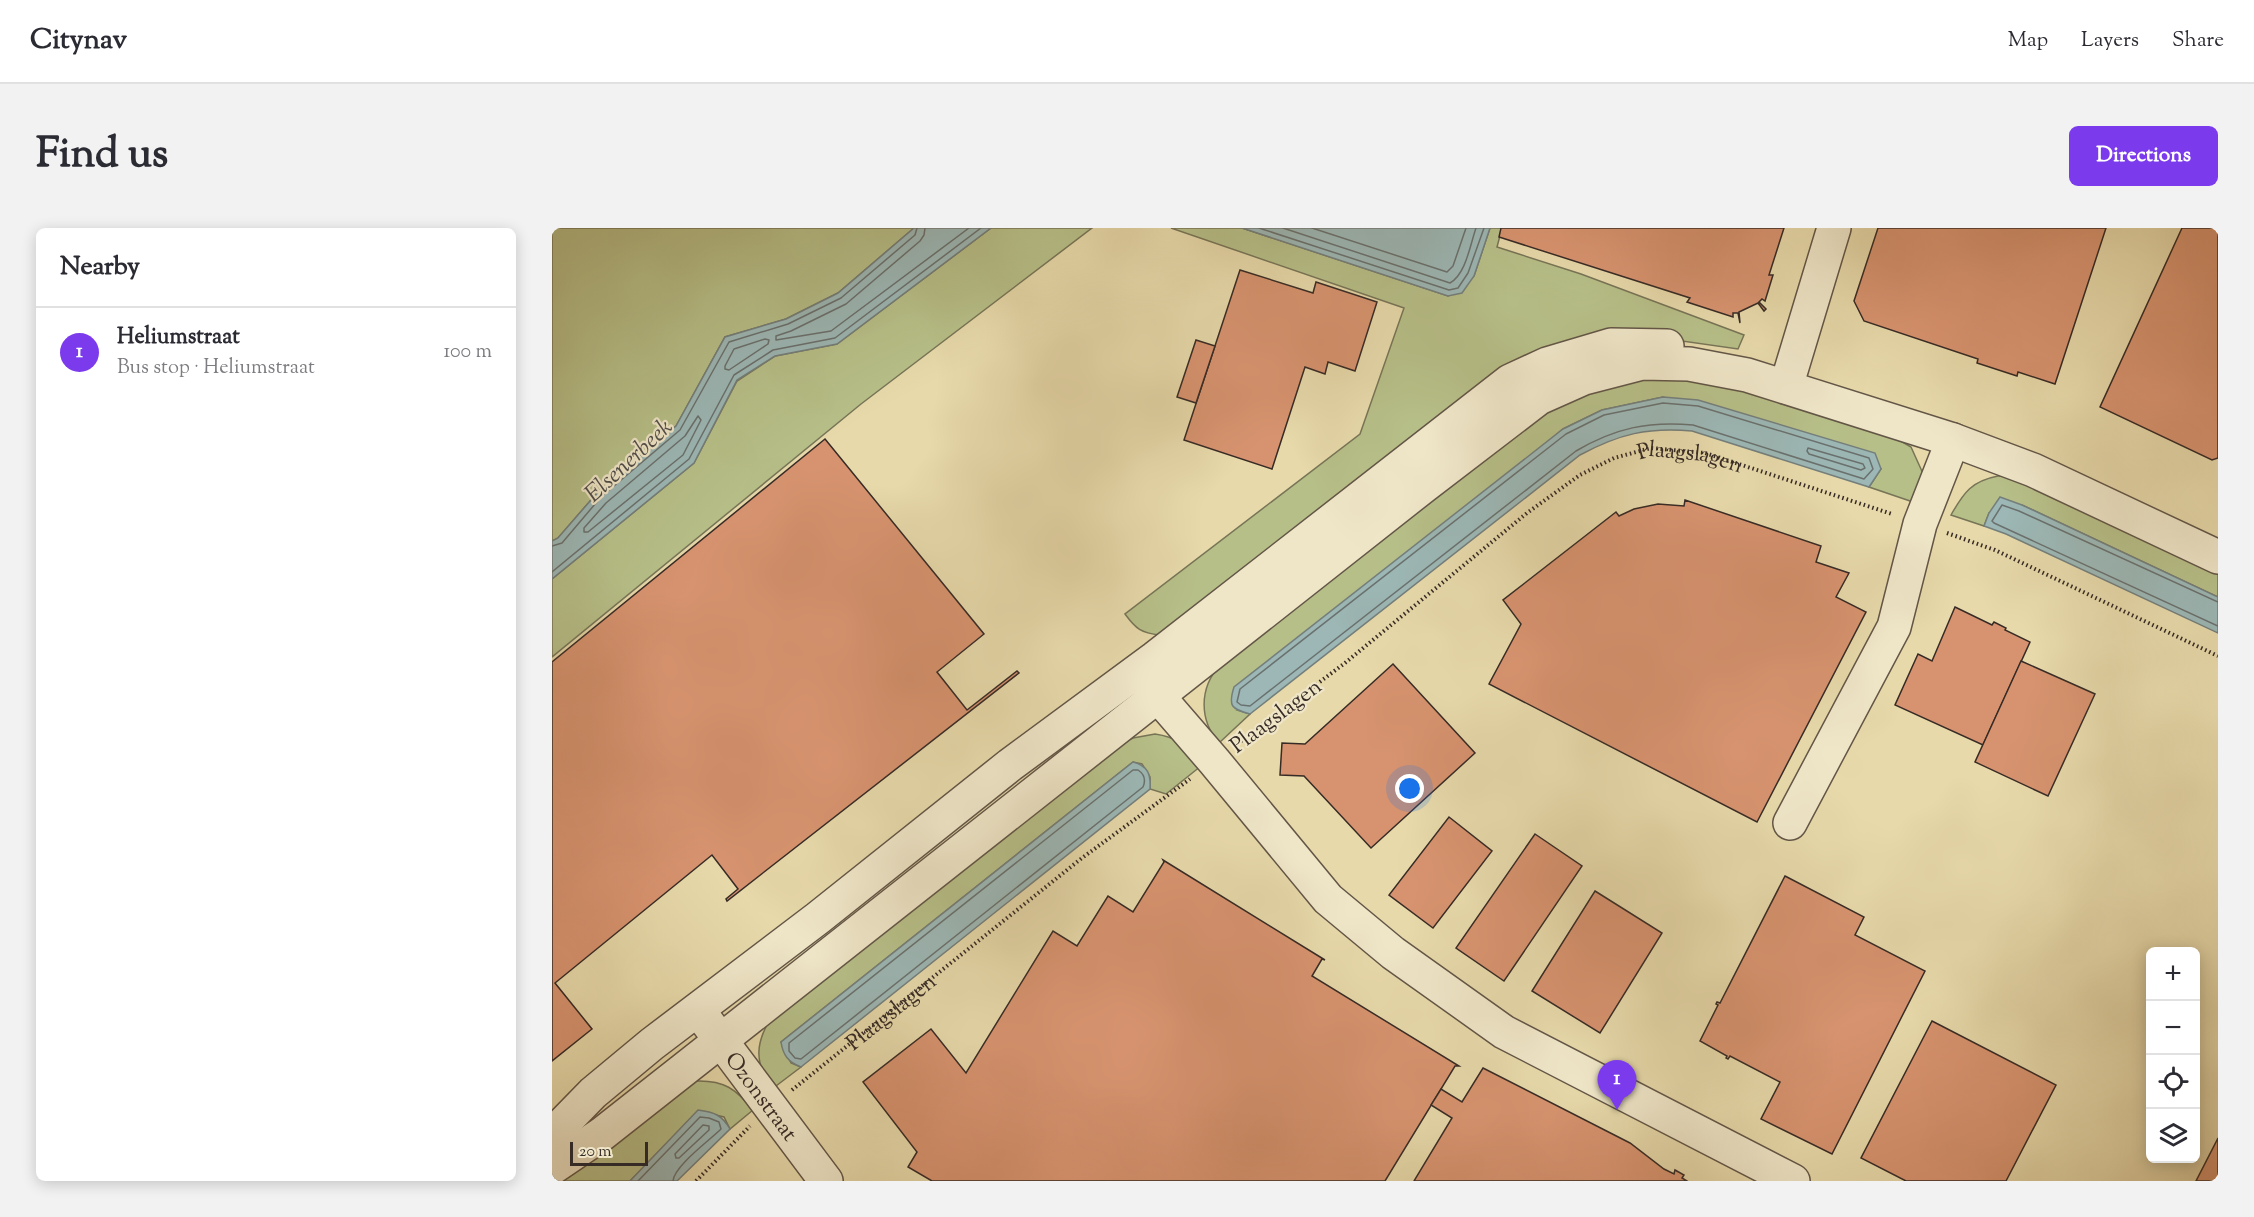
<!DOCTYPE html>
<html lang="en">
<head>
<meta charset="utf-8">
<style>
	body { margin:0; font-family:"Sorts Mill Goudy",serif; background:#f2f2f3; color:#2b2b33 }
	.controls { position:absolute; right:18px; bottom:18px; display:grid; overflow:hidden; border-radius:9px; box-shadow:0 3px 15px #0003 }
	.controls button { width:54px; height:54px; display:grid; place-items:center; padding:0; border:0; border-bottom:2px solid #e1e1e2; background:#fff; color:#2b2b33; font:30px sans-serif }
	.scale { position:absolute; left:18px; bottom:15px; width:78px; box-sizing:border-box; padding-left:6px; border:3px solid #372b26; border-top:0; font-size:16px; line-height:21px; white-space:nowrap; color:#372b26; -webkit-text-stroke:4px #efe6c8; paint-order:stroke }
	.you { position:absolute; left:858px; top:561px; width:21px; height:21px; margin:-15px; border:4px solid #fff; border-radius:50%; background:#1a73e8; box-shadow:0 0 0 9px #1a73e833 }
	.badge { display:grid; place-items:center; width:39px; height:39px; border-radius:50%; background:#7c3aed; color:#fff; font-size:20px; font-weight:700 }
	.pin { position:absolute; translate:-50% -50px; filter:drop-shadow(0 2px 3px #0008) }
	.pin::after { content:''; position:absolute; top:32px; width:21px; height:18px; background:inherit; clip-path:polygon(0 0,100% 0,50% 100%) }
	.list { margin:0; padding:0; list-style:none }
	h2 { display:flex; justify-content:space-between; align-items:center; height:78px; margin:0; padding:0 24px; font-size:26px }
	h2 small { font-size:20px; font-weight:400; color:#7c7c81 }
	.list li { display:grid; grid-template-columns:39px 1fr auto; gap:18px; align-items:center; box-sizing:border-box; height:90px; padding:0 24px; border-top:2px solid #e1e1e2 }
	.list b { display:block; font-size:22px; white-space:nowrap }
	.list p { margin:0; font-size:20px; white-space:nowrap; color:#7c7c81 }
	.list em { font-size:20px; font-style:normal; color:#7c7c81 }
	.icon { flex:none; width:33px; height:33px; fill:none; stroke:currentColor; stroke-width:2; stroke-linecap:round; stroke-linejoin:round }
	.map { position:relative; flex:none; width:1666px; height:953px; overflow:hidden; border-radius:9px }
	header { display:flex; align-items:center; gap:36px; box-sizing:border-box; height:84px; padding:0 30px; background:#fff; border-bottom:2px solid #e1e1e2 }
	header strong { font-size:28px }
	nav { display:flex; gap:33px; margin-inline-start:auto; font-size:21px }
	.intro { display:flex; align-items:center; justify-content:space-between; box-sizing:border-box; height:144px; padding:0 36px }
	h1 { margin:0; font-size:42px }
	.button { padding:15px 27px; border-radius:9px; background:#7c3aed; color:#fff; font-size:21px; font-weight:700 }
	main { display:flex; gap:36px; padding:0 36px }
	aside { flex:1; background:#fff; border-radius:9px; box-shadow:0 3px 15px #0003 }
	.map>svg:first-child { display:block }
</style>
</head>
<body>
<header>
<strong>Citynav</strong>
<nav><a>Map</a><a>Layers</a><a>Share</a></nav>
</header>
<div class="intro"><h1>Find us</h1><a class="button">Directions</a></div>
<main>
<aside>
<h2>Nearby<small></small></h2>
<ul class="list">
<li><span class="badge">1</span><div><b>Heliumstraat</b><p>Bus stop · Heliumstraat</p></div><em>100 m</em></li>
</ul>
</aside>
<div class="map">
<svg width="1666" height="953" viewBox="0 0 1666 953">
	<rect width="100%" height="100%" fill="#e7d9aa"/>
	<filter id="stains"><feTurbulence type="fractalNoise" baseFrequency=".00333" numOctaves="4"/><feColorMatrix values="0 0 0 0 .2 0 0 0 0 .09 0 0 0 0 .02 0 0 0 .5 -.17"/></filter>
	<radialGradient id="worn" r=".72"><stop offset=".6" stop-color="#630" stop-opacity="0"/><stop offset="1" stop-color="#630" stop-opacity=".3"/></radialGradient>
	<!-- green -->
	<g fill="#b7bf88" stroke="#777557" stroke-width="1.5">
		<polygon points="0,0 362,0 286,65 234,91 173,109 124,198 45,265 6,310 0,313"/>
		<polygon points="439,0 540,0 309,176 0,429 0,351 142,235 185,153 223,128 285,116"/>
		<path d="M619,0H690L896,68L922,48L938,0H950L945,19L1029,46L1192,107L1186,121L1088,107L608,407C589,405 584,401 573,386L808,206L852,80Z"/>
		<path d="M1154,150L1347,212L1359,219L1373,250L1364,275L1317,259L1329,241L1111,169L1050,182L1011,201L685,482L698,486L667,515C647,492 647,460 668,437L952,215L1014,172L1076,151Z"/>
		<path d="M1446,248H1461L1666,342V369L1470,277L1437,285L1432,298L1399,287C1412,264 1420,253 1446,248Z"/>
		<path d="M603,506C630,510 633,519 649,538L614,566L598,561V549L590,536L581,534L229,814L239,835L249,839L220,861C202,834 203,815 220,788L569,516L581,510Z"/>
		<path d="M144,853C172,852 184,861 201,882L178,901L172,889L146,883L78,953H5L135,855Z"/>
	</g>
	<!-- water -->
	<g fill="#9cb7b5" stroke="#747f7c" stroke-width="1.5">
		<polygon points="362,0 439,0 285,116 223,128 185,152 142,235 0,351 0,313 6,310 45,265 124,198 173,109 234,91 286,65"/>
		<polygon points="690,0 938,0 922,48 910,65 896,68"/>
		<path d="M1111,169L1146,172L1323,225L1329,241L1317,259L1140,203C1096,199 1067,206 1028,227L698,486C679,481 676,478 682,459L1011,201L1050,182Z"/>
		<polygon points="1448,269 1470,277 1666,369 1666,405 1454,306 1432,298 1437,285"/>
		<path d="M581,534C596,538 599,546 598,561L249,839C236,834 231,827 229,814Z"/>
		<path d="M146,882C162,884 170,887 178,901L125,953H78Z"/>
	</g>
	<g fill="none" stroke-linecap="round" stroke-linejoin="round">
		<!-- shore -->
		<g stroke="#6a716e" stroke-width="1.5">
			<polyline points="373,0 372,7 368,13 294,76 239,103 224,108 224,112 279,103 417,0"/>
			<polyline points="707,0 897,62 906,60 916,45 932,0"/>
			<path d="M731,0L898,55C914,46 918,17 924,0"/>
			<polyline points="760,0 895,44 901,38 914,0"/>
			<polygon points="213,111 217,112 216,116 177,142 173,141 173,138 182,121"/>
			<path d="M1111,175L1146,178L1317,230L1321,241L1312,251L1141,197C1096,193 1063,200 1024,223L698,478L689,477L685,474L688,461L1014,206L1052,187Z"/>
			<polygon points="146,188 149,192 131,227 36,304 32,304 32,300 54,275 133,208"/>
			<polygon points="1256,220 1311,236 1313,240 1309,242 1257,226 1255,223"/>
			<polyline points="0,318 10,315 49,269 128,202 177,114 236,96 289,70 363,7 365,0"/>
			<polyline points="0,344 137,231 182,147 221,122 283,110 429,0"/>
			<polyline points="1666,374 1467,283 1450,277 1440,293 1442,295 1666,398"/>
			<path d="M581,542H586C592,546 594,552 591,559L249,831L243,830L237,823V815Z"/>
			<polygon points="151,897 157,898 157,902 127,930 124,930 123,926"/>
			<path d="M86,953L148,889L157,890L167,894L169,901C158,912 122,938 121,953"/>
		</g>
	</g>
	<!-- building -->
	<g fill="#d7936f" stroke="#372b26" stroke-width="1.5">
		<polygon points="949,0 1232,0 1217,47 1221,47 1213,73 1210,71 1207,74 1214,81 1212,83 1206,75 1187,84 1188,95 1186,85 1181,85 1181,89 1135,74 1138,70 947,9"/>
		<polygon points="1326,0 1554,0 1503,156 1466,144 1465,148 1425,135 1426,131 1312,93 1302,73"/>
		<polygon points="1630,0 1666,0 1666,230 1660,232 1548,179"/>
		<polygon points="688,42 761,65 764,54 825,74 803,143 776,134 773,146 753,139 720,241 632,212"/>
		<polygon points="644,112 663,118 644,175 625,169"/>
		<polygon points="273,211 432,406 385,444 415,482 465,443 467,445 175,673 174,671 186,661 160,627 3,755 40,801 0,833 0,434"/>
		<polygon points="1133,272 1269,318 1264,334 1297,345 1284,369 1314,384 1205,594 937,456 969,396 951,372 1064,284 1067,288 1082,281 1106,276 1132,278"/>
		<polygon points="1403,379 1440,397 1442,394 1454,400 1453,402 1478,414 1431,517 1343,477 1366,426 1380,433"/>
		<polygon points="1469,433 1543,466 1496,568 1423,534"/>
		<polygon points="841,436 923,525 819,620 752,548 728,547 730,515 753,516"/>
		<polygon points="897,589 940,623 881,700 837,667"/>
		<polygon points="983,606 1030,638 952,753 904,720"/>
		<polygon points="611,632 773,732 770,731 760,748 907,838 903,838 833,953 380,953 356,939 365,924 311,854 379,801 414,845 501,703 525,718 556,668 581,684 612,634"/>
		<polygon points="1233,648 1312,689 1303,707 1373,743 1280,926 1209,891 1228,854 1178,828 1176,831 1174,830 1175,828 1148,813 1166,777 1164,776 1165,774 1168,775"/>
		<polygon points="1043,663 1110,705 1048,805 980,763"/>
		<polygon points="1380,793 1504,857 1454,953 1354,953 1309,930"/>
		<polygon points="931,840 1078,915 1112,941 1122,946 1123,942 1132,947 1130,950 1135,953 862,953 900,890 879,877 889,861 910,874"/>
		<polygon points="1666,910 1666,953 1644,953"/>
	</g>
	<g fill="none" stroke-linecap="round" stroke-linejoin="round">
		<!-- minor casing -->
		<g stroke="#635647" stroke-width="36">
			<g id="minor">
				<polyline points="1234,159 1282,0"/>
				<polyline points="592,452 662,533 776,671 841,725 952,804 1241,953"/>
				<polyline points="1238,595 1342,399 1368,296 1401,212"/>
				<path id="s3" d="M155,794L274,953"/>
				<polyline points="0,907 41,865 100,816 266,690 458,537 603,430 958,153 995,136 1059,117 1115,118"/>
				<polyline points="0,940 50,906 872,258 987,170 1032,150 1090,135 1137,136 1195,147 1401,212 1481,242 1666,329"/>
			</g>
		</g>
		<!-- path -->
		<g stroke="#372b26" stroke-width="4" stroke-dasharray="1.5 3" stroke-linecap="butt">
			<polyline points="1395,305 1443,322 1666,428"/>
			<path id="s1" d="M685,516L793,435L975,285L1028,247L1062,230L1099,220L1153,225L1340,286"/>
			<path id="s2" d="M240,862L530,630L638,551"/>
			<polyline points="144,953 198,898"/>
		</g>
		<!-- minor -->
		<use href="#minor" stroke="#efe6c8" stroke-width="33"/>
	</g>
	<g text-anchor="middle" stroke-width="4.5" stroke-linejoin="round" paint-order="stroke">
		<!-- street labels -->
		<g font-size="22" fill="#372b26" stroke="#efe6c8">
			<text dy="8" stroke="none"><textPath href="#s1" startOffset="552">Plaagslagen</textPath></text>
			<text transform="translate(723 487) rotate(-37)" y="8">Plaagslagen</text>
			<text dy="8" stroke="none"><textPath href="#s2" startOffset="126">Plaagslagen</textPath></text>
			<text dy="8" stroke="none"><textPath href="#s3" startOffset="92">Ozonstraat</textPath></text>
		</g>
		<!-- water labels -->
		<g font-size="24" font-style="italic" fill="#504e4a" stroke="#efe6c8">
			<text transform="translate(76 232) rotate(-43)" y="8">Elsenerbeek</text>
		</g>
	</g>
	<rect width="100%" height="100%" filter="url(#stains)"/>
	<rect width="100%" height="100%" fill="url(#worn)"/>
</svg>
<div class="controls">
<button>+</button>
<button>−</button>
<button><svg class="icon" aria-label="locate" viewBox="0 0 24 24"><circle cx="12" cy="12" r="6"/><path d="M12 2v4M12 18v4M2 12h4M18 12h4"/></svg></button>
<button><svg class="icon" aria-label="layers" viewBox="0 0 24 24"><path d="M12 4l9 5-9 5-9-5zM3 14l9 5 9-5"/></svg></button>
</div>
<div class="scale">20 m</div>
<div class="you"></div>
<div class="pin badge" style="left:1065px;top:882px">1</div>
</div>
</main>
</body>
</html>
